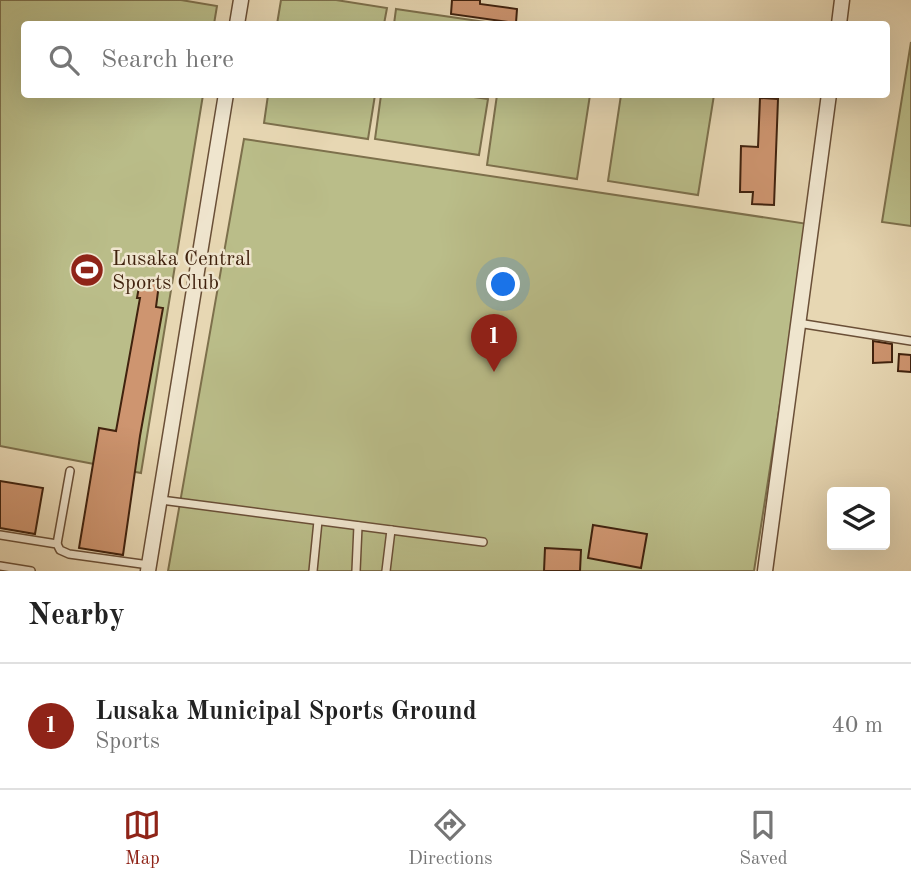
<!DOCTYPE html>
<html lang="en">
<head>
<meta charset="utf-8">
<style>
	body { margin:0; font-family:"Old Standard TT",serif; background:#f2f2f2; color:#222 }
	.controls { position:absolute; right:21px; bottom:21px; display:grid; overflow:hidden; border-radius:7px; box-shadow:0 7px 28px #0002 }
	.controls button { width:63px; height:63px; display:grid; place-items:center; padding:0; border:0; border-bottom:2px solid #e0e0e0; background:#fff; color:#222; font:35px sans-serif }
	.you { position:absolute; left:504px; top:285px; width:24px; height:24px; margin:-18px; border:5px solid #fff; border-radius:50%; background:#1a73e8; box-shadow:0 0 0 10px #1a73e833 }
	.badge { display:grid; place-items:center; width:46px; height:46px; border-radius:50%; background:#8f2418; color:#fff; font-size:23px; font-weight:700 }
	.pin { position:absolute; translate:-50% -58px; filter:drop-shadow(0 2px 4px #0008) }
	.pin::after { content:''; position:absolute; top:37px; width:24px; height:21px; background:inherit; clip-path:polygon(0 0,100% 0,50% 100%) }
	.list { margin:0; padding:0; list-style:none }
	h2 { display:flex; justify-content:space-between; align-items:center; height:91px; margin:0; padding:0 28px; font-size:30px }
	h2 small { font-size:23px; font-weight:400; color:#767676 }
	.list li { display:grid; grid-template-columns:46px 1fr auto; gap:21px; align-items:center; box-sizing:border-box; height:126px; padding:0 28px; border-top:2px solid #e0e0e0 }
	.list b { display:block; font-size:26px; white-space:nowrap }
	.list p { margin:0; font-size:23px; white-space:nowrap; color:#767676 }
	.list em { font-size:23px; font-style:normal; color:#767676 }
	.icon { flex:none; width:38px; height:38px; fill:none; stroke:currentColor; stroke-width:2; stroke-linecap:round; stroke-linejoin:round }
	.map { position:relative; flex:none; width:911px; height:571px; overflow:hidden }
	.search { position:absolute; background:#fff; box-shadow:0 7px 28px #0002; left:21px; right:21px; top:21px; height:77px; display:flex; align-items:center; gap:18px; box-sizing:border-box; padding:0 24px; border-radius:7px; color:#767676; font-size:26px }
	.sheet { height:217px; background:#fff }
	nav { display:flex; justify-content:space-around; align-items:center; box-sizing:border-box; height:98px; border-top:2px solid #e0e0e0; background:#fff; font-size:19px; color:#767676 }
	nav a { display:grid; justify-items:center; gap:4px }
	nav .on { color:#8f2418 }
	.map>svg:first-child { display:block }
</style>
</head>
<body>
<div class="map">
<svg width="911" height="571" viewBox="0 0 911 571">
	<rect width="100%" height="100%" fill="#e7d7b3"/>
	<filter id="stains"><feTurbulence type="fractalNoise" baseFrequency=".00286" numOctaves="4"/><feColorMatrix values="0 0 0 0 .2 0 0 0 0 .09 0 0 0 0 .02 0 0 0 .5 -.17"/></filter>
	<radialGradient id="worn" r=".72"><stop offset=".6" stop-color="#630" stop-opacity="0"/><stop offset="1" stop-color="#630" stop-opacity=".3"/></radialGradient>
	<!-- green -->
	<g fill="#babd89" stroke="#7d704c" stroke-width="2">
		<polygon points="0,0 181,0 217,6 214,24 24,24 24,94 203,95 141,473 0,446"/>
		<polygon points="281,0 336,0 387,8 384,24 277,24"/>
		<polygon points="396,9 499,24 394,24"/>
		<polygon points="911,42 911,226 882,222"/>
		<polygon points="268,95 375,95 368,139 264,123"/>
		<polygon points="381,95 459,95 488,99 479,155 375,139"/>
		<polygon points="497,95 590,95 577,179 487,165"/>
		<polygon points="621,95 714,95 698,195 608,181"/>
		<polygon points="244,139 808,224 754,571 168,571"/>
	</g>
	<!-- building -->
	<g fill="#ce9570" stroke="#40220e" stroke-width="2">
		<polygon points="452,0 480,0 480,4 517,9 516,23 451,14"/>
		<polygon points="760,98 778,99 774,205 752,204 753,192 740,192 741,146 758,147"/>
		<polygon points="140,281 159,284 156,307 163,308 140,436 123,555 79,548 99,428 116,431 140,298 137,298"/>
		<polygon points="873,341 892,344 892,362 873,363"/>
		<polygon points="899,354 911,355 911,372 898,371"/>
		<polygon points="0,481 43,488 35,534 0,528"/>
		<polygon points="593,525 647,534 641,568 588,558"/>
		<polygon points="545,548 581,550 580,571 544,571"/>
	</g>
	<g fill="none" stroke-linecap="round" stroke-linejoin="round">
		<!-- service casing -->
		<g stroke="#6a4f37" stroke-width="10">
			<g id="service">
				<polyline points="798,323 911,341"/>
				<polyline points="161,500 483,542"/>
				<polyline points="0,535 57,544 60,550 69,554 149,565"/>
				<polyline points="57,544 70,471"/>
				<polyline points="0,566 31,571"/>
				<polyline points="313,571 318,521"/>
				<polyline points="356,571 358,526"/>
				<polyline points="386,571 391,530"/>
			</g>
		</g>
		<!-- minor casing -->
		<g stroke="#6a4f37" stroke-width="17">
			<g id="minor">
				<polyline points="237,24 241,0"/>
				<polyline points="839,24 842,0"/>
				<polyline points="148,571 226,94"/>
				<polyline points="765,571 829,94"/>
			</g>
		</g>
		<!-- service -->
		<use href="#service" stroke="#efe5ce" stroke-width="7"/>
		<!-- minor -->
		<use href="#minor" stroke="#efe5ce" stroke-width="14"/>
	</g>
	<!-- icons -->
	<defs>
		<g id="stadium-disc" transform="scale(1.75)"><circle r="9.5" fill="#8f2418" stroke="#efe5ce"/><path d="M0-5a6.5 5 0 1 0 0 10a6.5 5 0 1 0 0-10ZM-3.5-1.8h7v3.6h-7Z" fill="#fff"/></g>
	</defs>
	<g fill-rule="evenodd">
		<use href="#stadium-disc" x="87" y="270"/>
	</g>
	<g text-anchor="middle" stroke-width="5" stroke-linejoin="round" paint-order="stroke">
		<!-- poi labels -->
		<g font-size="21" fill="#40220e" stroke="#efe5ce" text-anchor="start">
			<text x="112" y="265">Lusaka Central<tspan x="112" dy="24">Sports Club</tspan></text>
		</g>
	</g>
	<rect width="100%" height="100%" filter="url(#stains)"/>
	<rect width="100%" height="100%" fill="url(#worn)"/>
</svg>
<div class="controls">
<button><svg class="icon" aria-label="layers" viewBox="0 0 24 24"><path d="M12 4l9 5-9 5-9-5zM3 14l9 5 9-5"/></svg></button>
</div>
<div class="you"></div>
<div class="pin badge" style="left:494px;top:372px">1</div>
<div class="search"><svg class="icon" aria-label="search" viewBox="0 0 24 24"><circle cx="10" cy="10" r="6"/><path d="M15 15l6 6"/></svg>Search here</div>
</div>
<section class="sheet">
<h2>Nearby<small></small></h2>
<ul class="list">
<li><span class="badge">1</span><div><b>Lusaka Municipal Sports Ground</b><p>Sports</p></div><em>40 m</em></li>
</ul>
</section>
<nav>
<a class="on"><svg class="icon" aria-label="map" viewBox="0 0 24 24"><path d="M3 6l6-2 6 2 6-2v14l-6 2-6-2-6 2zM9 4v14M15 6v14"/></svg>Map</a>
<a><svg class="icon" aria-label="directions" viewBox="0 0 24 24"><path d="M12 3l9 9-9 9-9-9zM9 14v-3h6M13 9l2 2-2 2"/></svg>Directions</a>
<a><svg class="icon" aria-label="saved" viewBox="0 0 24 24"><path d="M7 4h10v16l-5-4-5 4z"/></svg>Saved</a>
</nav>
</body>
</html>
